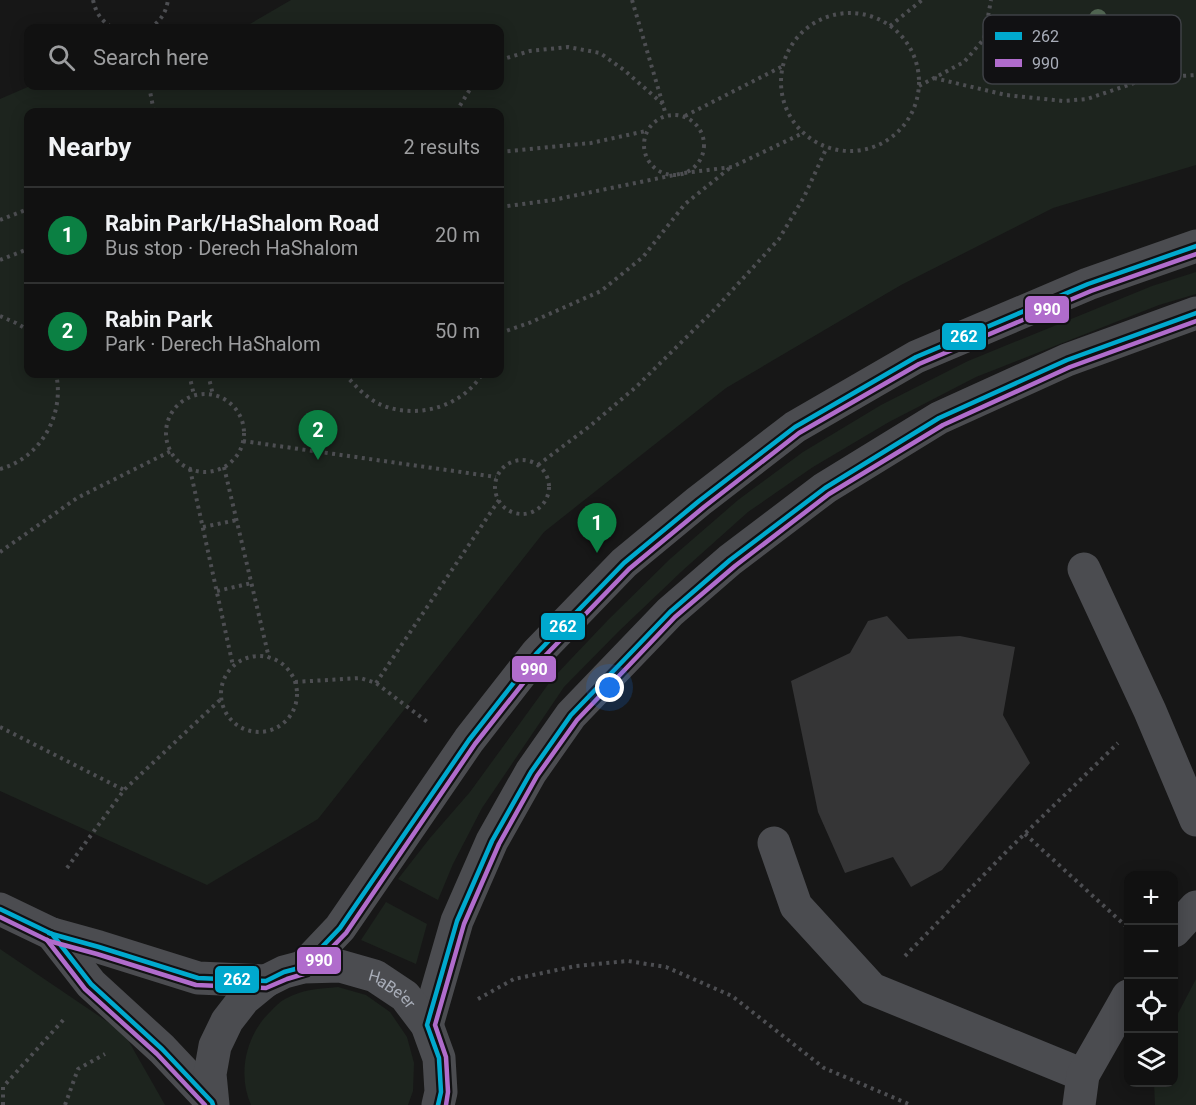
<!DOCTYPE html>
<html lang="en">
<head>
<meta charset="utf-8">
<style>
	body { margin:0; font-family:Roboto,sans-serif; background:#1a1a1a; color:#f1f3f6 }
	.controls { position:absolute; right:18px; bottom:18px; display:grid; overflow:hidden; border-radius:12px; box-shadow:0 3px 15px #0003 }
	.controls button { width:54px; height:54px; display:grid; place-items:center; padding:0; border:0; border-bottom:2px solid #303131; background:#111; color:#f1f3f6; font:30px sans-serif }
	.you { position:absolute; left:610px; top:688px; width:21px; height:21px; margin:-15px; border:4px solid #fff; border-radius:50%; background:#1a73e8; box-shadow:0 0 0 9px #1a73e833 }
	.badge { display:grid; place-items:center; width:39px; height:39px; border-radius:50%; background:#0b8043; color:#fff; font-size:20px; font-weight:700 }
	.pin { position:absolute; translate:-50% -50px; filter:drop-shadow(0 2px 3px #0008) }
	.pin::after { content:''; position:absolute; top:32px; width:21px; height:18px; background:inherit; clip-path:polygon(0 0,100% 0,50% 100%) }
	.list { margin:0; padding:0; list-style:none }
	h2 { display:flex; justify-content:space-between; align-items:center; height:78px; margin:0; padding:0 24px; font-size:26px }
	h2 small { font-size:20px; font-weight:400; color:#9c9d9f }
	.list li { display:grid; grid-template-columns:39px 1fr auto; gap:18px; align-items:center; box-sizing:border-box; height:96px; padding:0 24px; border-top:2px solid #303131 }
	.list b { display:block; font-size:22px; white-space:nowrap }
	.list p { margin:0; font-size:20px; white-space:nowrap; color:#9c9d9f }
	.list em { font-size:20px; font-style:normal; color:#9c9d9f }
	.icon { flex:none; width:33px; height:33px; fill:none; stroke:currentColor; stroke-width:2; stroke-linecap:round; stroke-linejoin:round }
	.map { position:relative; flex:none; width:1196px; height:1105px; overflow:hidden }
	.search { position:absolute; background:#111; box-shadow:0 3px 15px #0003; left:24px; top:24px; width:480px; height:66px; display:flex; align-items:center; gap:15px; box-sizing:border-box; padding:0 21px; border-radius:12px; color:#9c9d9f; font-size:22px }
	.panel { position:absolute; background:#111; box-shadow:0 3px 15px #0003; left:24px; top:108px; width:480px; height:270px; border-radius:12px }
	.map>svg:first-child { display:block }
</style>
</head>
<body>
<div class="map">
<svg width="1196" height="1105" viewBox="0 0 1196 1105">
	<rect width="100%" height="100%" fill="#171717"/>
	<!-- green -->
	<g fill="#1d241e" fill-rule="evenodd">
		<path d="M291,0H1196V165L1053,208L901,285L726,388L544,532L318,819L207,885L0,791V99L30,86H500V28H243ZM28,112H500V374H28Z"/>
		<polygon points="1196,272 1196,294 1159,305 976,377 889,422 813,467 748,512 682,571 618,632 564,687 482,808 453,864 438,900 398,879 430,838 470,792 552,679 608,620 670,559 738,500 803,452 881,405 968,361 1152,286"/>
		<polygon points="386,902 427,924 416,964 361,940"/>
		<polygon points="0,949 124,1033 165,1105 0,1105"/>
		<polygon points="1196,979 1196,1105 1155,1105 1154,1083 1174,1082 1174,1021"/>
		<path d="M338,987L366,995L390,1012L407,1037L414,1063L413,1091L408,1105H251C237,1074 246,1034 271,1011C275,1007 279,1002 285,999C303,989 318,989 338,987Z"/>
	</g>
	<!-- building -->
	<polygon fill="#353536" points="887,616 908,639 960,636 1015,647 1003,715 1030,763 942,870 911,887 893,857 845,873 818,812 791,681 850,653 868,621"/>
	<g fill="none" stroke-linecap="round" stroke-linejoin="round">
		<!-- path -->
		<g stroke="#4d4e52" stroke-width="4" stroke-dasharray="3 4.5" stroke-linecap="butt">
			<path d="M93,0C96,13 101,21 113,28"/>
			<polyline points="632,0 666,115"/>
			<circle cx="850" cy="82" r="69"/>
			<polyline points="890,26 922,0"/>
			<path d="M149,28C160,22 166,13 168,0"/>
			<polyline points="500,60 530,51 568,47 600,53 624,70 663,104"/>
			<polyline points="1149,77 1171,50"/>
			<polyline points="934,78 1006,95 1063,101 1087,99 1149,78 1196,75"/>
			<polyline points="149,86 154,112"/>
			<polyline points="919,86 964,62 984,39 991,0"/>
			<polyline points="456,112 472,86"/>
			<circle cx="674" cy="145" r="30"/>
			<polyline points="685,116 783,66"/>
			<polyline points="500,152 591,143 646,131"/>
			<polyline points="500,207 553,200 684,173 732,167 803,133"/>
			<polyline points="0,220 28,209"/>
			<polyline points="0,260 28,249"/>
			<polyline points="0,316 16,323 28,330"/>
			<polyline points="500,333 529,323 601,291 643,257 685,204 731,167"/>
			<polyline points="189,374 194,395"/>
			<polyline points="208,374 213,395"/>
			<path d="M345,374C355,386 368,400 384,406C419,419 463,406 482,374"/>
			<polyline points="57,376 70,374"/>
			<circle cx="205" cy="433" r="39"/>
			<polyline points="243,441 496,477"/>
			<circle cx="522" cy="487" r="27"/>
			<polyline points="538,465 590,426 636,387 715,309 779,239 804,197 827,147"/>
			<polyline points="224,467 269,658"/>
			<path d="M0,469C41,458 65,414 56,374"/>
			<polyline points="190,469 233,666"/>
			<polyline points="203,527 237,520"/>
			<polyline points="0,552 77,498 171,451"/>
			<polyline points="217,591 252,583"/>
			<circle cx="259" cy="694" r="38"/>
			<polyline points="295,682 360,678 376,683 430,724"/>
			<polyline points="376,683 499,500"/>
			<polyline points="0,727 124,790"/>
			<polyline points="1025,834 1128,928"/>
			<polyline points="67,868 124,790 221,699"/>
			<polyline points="905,956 1006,852 1118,743"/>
			<polyline points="478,999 514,979 576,966 628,961 666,967 732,996 824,1068 911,1105"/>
			<polyline points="3,1105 3,1087 65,1018"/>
			<polyline points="65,1105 78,1069 105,1054"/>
		</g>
		<!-- minor -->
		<g stroke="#4b4c50" stroke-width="33">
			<polyline points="1084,569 1150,711 1196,820"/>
			<polyline points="774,843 796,906 872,989 1083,1075"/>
			<polyline points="0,909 52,934 99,947 198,978 266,981"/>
			<polyline points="1174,931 1196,907"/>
			<polyline points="52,934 91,984 162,1049 212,1102"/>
			<polyline points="303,967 340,928 469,740 537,653 624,563 699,501 795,427 916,357 1088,284 1196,246"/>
			<polyline points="427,1025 457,921 492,841 531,772 571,715 670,612 730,560 825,488 939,418 1067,360 1196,313"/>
			<path id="s1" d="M213,1105L210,1074L215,1046L227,1021L244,999L266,981L284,972L303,967L340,966L375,976L405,996L427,1025L439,1058L441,1092L438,1105"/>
			<polyline points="1079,1105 1083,1075 1128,996"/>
		</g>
		<!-- bus-1 casing -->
		<g stroke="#111113" stroke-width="9">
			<g id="bus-1">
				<polyline points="0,909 52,934 99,947 198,978 266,981 284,972 303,967 340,928 469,740 537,653 624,563 699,501 795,427 916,357 1088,284 1196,246"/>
				<polyline points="49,933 52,934 91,984 162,1049 212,1102 213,1105"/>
				<polyline points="438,1105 441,1092 439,1058 427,1025 457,921 492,841 531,772 571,715 670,612 730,560 825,488 939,418 1067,360 1196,313"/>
			</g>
		</g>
		<!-- bus-2 casing -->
		<g stroke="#111113" stroke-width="9">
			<g id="bus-2">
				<polyline points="0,917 49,941 97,954 196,985 266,988 287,979 307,973 346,933 475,744 543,658 629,569 704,507 799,433 919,364 1091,291 1196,254"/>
				<polyline points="47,940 85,989 157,1054 205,1105"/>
				<polyline points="446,1105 448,1092 446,1057 435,1025 464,924 499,844 537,776 577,720 675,617 735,566 829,494 943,425 1070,367 1196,321"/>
			</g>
		</g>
		<!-- bus-1 -->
		<use href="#bus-1" stroke="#00a9ce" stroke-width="4.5"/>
		<!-- bus-2 -->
		<use href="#bus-2" stroke="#b06ccc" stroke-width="4.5"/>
	</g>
	<!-- trees -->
	<circle fill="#506451" cx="1098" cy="18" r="9"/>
	<g text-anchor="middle" stroke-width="6" stroke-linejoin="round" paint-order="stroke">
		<!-- street labels -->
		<g font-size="16" fill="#a8adb8" stroke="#111113">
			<text dy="6" stroke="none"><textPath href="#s1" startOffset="278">HaBe'er</textPath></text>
		</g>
	</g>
	<!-- legend -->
	<rect x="983" y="15" width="198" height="69" rx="9" fill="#111113" stroke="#3e4045" stroke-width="1.5"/>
	<rect x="995" y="32" width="27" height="8" fill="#00a9ce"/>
	<rect x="995" y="59" width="27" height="8" fill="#b06ccc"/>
	<g font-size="16" fill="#a8adb8">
		<text x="1032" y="42">262</text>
		<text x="1032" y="69">990</text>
	</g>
	<g stroke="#111113" stroke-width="2">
		<rect x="1024" y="295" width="46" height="29" rx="6" fill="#b06ccc"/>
		<rect x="941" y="322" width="46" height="29" rx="6" fill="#00a9ce"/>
		<rect x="540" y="612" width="46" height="29" rx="6" fill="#00a9ce"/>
		<rect x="511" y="655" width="46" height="28" rx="6" fill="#b06ccc"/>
		<rect x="296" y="946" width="46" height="29" rx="6" fill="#b06ccc"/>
		<rect x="214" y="965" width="46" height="29" rx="6" fill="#00a9ce"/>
	</g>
	<g font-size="16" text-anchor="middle" font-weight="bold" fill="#fff">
		<text x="1047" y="315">990</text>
		<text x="964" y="342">262</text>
		<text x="563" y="632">262</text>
		<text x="534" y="675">990</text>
		<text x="319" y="966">990</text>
		<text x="237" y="985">262</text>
	</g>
</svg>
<div class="controls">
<button>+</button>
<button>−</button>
<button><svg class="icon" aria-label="locate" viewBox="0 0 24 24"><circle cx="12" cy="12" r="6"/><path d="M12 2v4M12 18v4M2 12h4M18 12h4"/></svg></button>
<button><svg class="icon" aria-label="layers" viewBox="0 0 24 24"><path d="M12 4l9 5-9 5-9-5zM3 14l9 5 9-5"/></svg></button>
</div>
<div class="you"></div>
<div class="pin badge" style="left:597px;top:553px">1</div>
<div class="pin badge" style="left:318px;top:460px">2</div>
<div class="search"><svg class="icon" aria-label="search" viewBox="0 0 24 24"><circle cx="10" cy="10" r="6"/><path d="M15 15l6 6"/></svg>Search here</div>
<section class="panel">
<h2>Nearby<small>2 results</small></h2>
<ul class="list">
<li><span class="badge">1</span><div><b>Rabin Park/HaShalom Road</b><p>Bus stop · Derech HaShalom</p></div><em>20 m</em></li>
<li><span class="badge">2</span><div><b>Rabin Park</b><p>Park · Derech HaShalom</p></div><em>50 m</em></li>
</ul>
</section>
</div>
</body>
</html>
